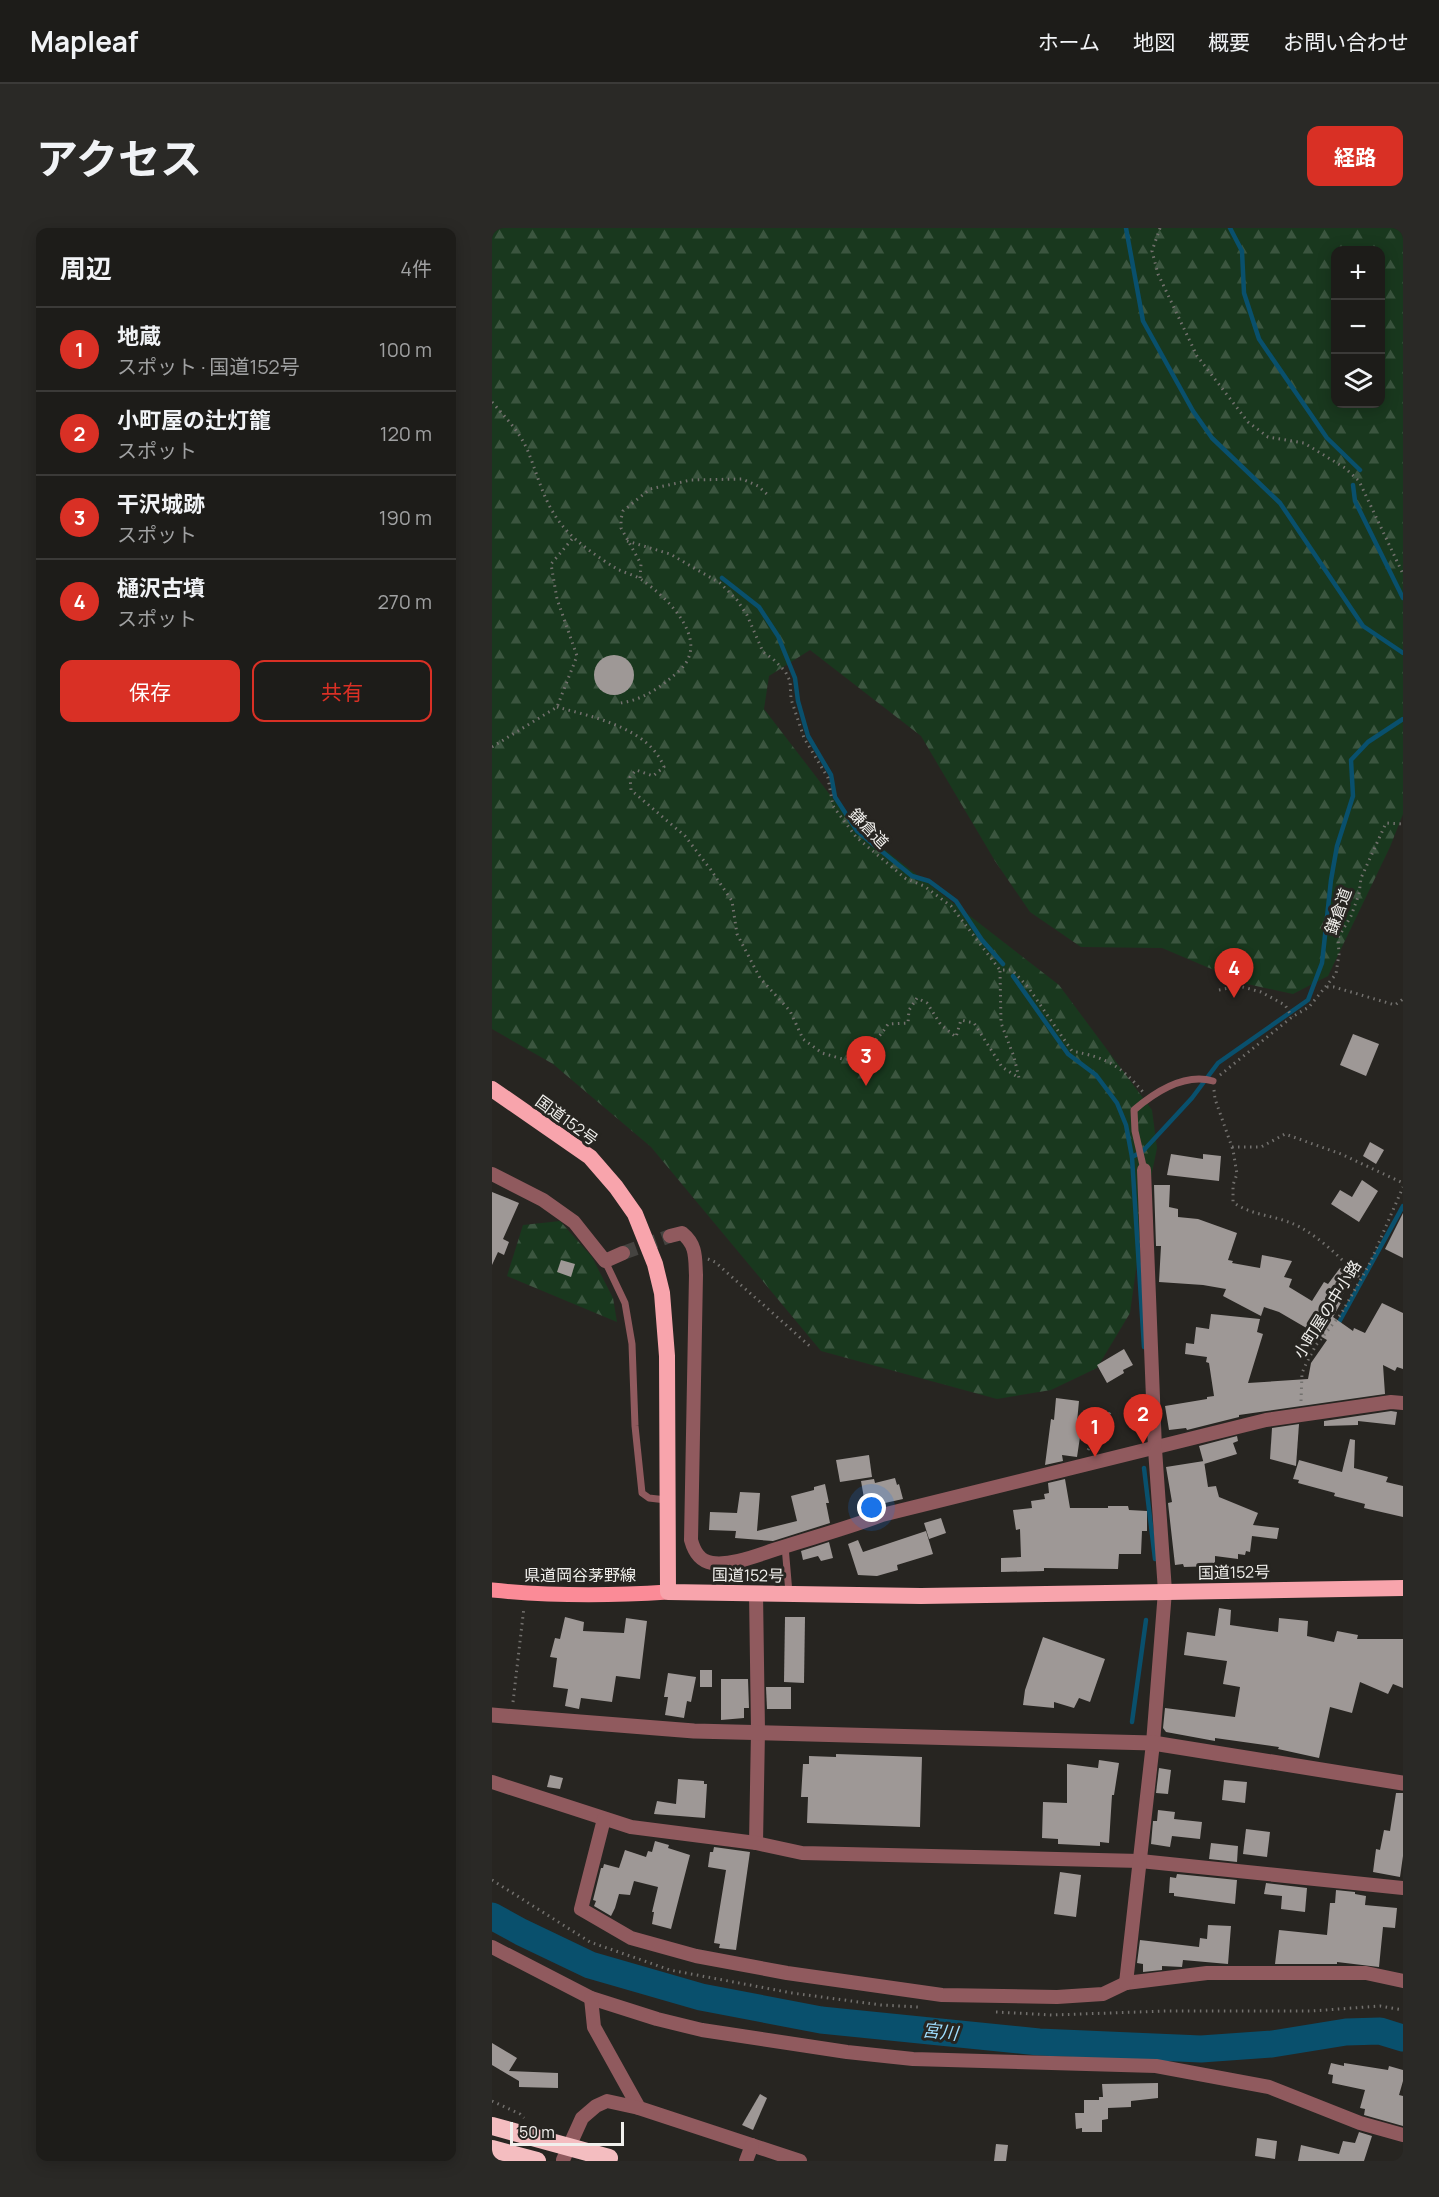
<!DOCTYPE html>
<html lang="ja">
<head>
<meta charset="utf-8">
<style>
	body { margin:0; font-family:Manrope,"Noto Sans JP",sans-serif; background:#2a2926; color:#f1f3f6 }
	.controls { position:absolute; right:18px; top:18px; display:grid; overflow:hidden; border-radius:12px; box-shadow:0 3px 15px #0003 }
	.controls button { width:54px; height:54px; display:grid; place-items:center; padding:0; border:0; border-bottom:2px solid #3b3a38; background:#1d1c19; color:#f1f3f6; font:30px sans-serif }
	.scale { position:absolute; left:18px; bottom:15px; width:114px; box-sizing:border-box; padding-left:6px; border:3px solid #f1f0ed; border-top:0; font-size:16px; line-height:21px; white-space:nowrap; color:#f1f0ed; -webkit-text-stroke:4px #272521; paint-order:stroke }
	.you { position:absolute; left:380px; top:1280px; width:21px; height:21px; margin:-15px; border:4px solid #fff; border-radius:50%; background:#1a73e8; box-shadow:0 0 0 9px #1a73e833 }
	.badge { display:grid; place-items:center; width:39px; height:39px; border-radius:50%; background:#d93025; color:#fff; font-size:20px; font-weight:700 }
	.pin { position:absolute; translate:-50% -50px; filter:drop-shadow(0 2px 3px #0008) }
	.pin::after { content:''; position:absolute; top:32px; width:21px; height:18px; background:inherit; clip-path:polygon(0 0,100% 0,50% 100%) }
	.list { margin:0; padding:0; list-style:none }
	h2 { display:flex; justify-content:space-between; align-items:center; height:78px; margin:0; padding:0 24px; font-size:26px }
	h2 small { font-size:20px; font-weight:400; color:#a0a1a2 }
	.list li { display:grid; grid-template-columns:39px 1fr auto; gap:18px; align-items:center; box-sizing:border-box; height:84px; padding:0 24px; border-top:2px solid #3b3a38 }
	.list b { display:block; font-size:22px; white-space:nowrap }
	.list p { margin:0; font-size:20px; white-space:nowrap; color:#a0a1a2 }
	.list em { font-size:20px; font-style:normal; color:#a0a1a2 }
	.actions { display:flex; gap:12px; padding:18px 24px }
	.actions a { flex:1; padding:14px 0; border:2px solid #d93025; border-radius:12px; text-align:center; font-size:21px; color:#d93025 }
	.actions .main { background:#d93025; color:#fff }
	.icon { flex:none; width:33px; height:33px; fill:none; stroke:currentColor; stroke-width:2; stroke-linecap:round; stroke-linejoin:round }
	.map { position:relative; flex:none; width:911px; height:1933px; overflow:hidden; border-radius:12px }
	header { display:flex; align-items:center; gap:36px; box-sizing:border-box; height:84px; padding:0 30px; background:#1d1c19; border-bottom:2px solid #3b3a38 }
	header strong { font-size:28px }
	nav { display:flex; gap:33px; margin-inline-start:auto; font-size:21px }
	.intro { display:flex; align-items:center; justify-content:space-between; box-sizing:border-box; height:144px; padding:0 36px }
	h1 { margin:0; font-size:42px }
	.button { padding:15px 27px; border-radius:12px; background:#d93025; color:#fff; font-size:21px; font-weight:700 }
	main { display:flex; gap:36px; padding:0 36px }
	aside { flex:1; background:#1d1c19; border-radius:12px; box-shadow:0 3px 15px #0003 }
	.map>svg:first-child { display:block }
</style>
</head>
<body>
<header>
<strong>Mapleaf</strong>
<nav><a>ホーム</a><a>地図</a><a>概要</a><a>お問い合わせ</a></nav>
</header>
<div class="intro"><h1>アクセス</h1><a class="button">経路</a></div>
<main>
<aside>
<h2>周辺<small>4件</small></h2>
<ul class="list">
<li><span class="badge">1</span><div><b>地蔵</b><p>スポット · 国道152号</p></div><em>100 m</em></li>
<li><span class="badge">2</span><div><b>小町屋の辻灯籠</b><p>スポット</p></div><em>120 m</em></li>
<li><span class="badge">3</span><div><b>干沢城跡</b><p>スポット</p></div><em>190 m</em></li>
<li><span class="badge">4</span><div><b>樋沢古墳</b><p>スポット</p></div><em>270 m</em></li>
</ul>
<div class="actions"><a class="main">保存</a><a>共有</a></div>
</aside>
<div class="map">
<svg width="911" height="1933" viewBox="0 0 911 1933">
	<defs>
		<pattern id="forest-firs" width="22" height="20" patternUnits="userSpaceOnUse" patternTransform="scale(1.5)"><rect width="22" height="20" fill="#19381e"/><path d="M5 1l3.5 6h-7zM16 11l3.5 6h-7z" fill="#3b553f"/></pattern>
	</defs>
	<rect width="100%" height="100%" fill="#272521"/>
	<!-- forest -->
	<g fill="url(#forest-firs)" fill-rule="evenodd">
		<path d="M0,0H911V586L898,619L836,748L801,766L755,756L670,720L589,719L538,684L503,633L429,508L318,422L277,448L272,481L362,598L567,757L660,882L665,920L652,984L638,1085L605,1140L559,1162L505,1171L329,1123L159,919L61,836L0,801ZM844,22H888V176H844Z"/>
		<polygon points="68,993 100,1029 121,1070 125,1094 15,1048 31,997"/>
	</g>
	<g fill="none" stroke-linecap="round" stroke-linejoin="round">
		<!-- stream -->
		<g stroke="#09506d" stroke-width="4.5">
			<polyline points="634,0 651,93 701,183 720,210 788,275 871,398 911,425"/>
			<polyline points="738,0 750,23 752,65 767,111 835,210 868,242"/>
			<polyline points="861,257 863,273 911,370"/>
			<polyline points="230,350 267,379 286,408 303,450 306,473 316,508 339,547 343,569 365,603 420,648 437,653 464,673 490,712 511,736"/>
			<polyline points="521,748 576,826 604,847 625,875 634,897 640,929"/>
			<polyline points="846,1096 911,978"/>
			<polyline points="652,1119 640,929 651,923 700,870 726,835 816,772 830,735 839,652 845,618 861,568 859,532 876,514 911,491"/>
			<polyline points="654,1186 654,1206"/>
			<polyline points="652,1240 663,1331"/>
			<polyline points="640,1494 654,1392"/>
		</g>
		<!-- river -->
		<polyline stroke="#09506d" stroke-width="27" points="0,1688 29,1704 98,1737 209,1769 329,1792 547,1814 709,1821 780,1816 854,1804 888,1803 911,1810"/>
	</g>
	<!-- building -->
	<g fill="#9e9896">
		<circle cx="122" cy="447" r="20"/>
		<polygon points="861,806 887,816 874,848 848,837"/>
		<polygon points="878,914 892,922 884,936 871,928"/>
		<polygon points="679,926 711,931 711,926 729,928 727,953 675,947"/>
		<polygon points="870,952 886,963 867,994 839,976 848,962 860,969"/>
		<polygon points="662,957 678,957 677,979 686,981 686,989 706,991 745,1005 736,1032 741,1033 740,1035 768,1040 770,1027 800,1033 792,1049 800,1051 797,1059 820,1073 832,1054 836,1056 848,1040 862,1049 849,1069 851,1071 841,1089 861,1103 862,1100 873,1105 890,1075 911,1085 911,1141 905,1139 903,1143 891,1137 893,1166 747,1187 747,1189 695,1202 694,1200 677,1202 673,1178 715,1171 715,1169 722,1168 717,1135 714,1134 715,1129 693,1126 694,1115 702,1116 704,1099 717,1101 719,1086 768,1091 765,1104 771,1106 756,1155 816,1151 819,1135 835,1112 787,1084 772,1079 769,1088 731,1068 734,1061 711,1057 667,1054 669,1018 664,1018"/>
		<polygon points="0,964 27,975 11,1011 17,1014 12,1027 6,1024 0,1037"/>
		<polygon points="911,985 911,1030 893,1021"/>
		<polygon points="69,1032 83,1036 79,1049 65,1044"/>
		<polygon points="632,1121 641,1137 631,1142 632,1145 615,1155 605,1137"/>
		<polygon points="564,1170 587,1173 585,1194 590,1194 588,1209 585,1229 570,1227 571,1233 553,1237 559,1191 562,1192"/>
		<polygon points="899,1183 905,1184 903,1197 866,1193 866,1197 832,1198 832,1193"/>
		<polygon points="807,1196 804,1238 778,1231 780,1200"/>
		<polygon points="745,1208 746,1213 741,1215 745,1226 712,1236 707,1218"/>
		<polygon points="858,1211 863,1212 862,1240 896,1249 894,1254 911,1258 911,1289 872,1280 873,1276 842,1268 843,1265 806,1255 807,1252 801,1251 807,1232 850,1244"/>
		<polygon points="377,1227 380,1249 348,1254 344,1232"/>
		<polygon points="712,1233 716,1259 724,1258 727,1269 766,1285 761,1297 787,1300 785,1311 760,1308 758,1324 754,1323 753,1327 746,1326 746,1331 723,1328 723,1338 692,1339 691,1336 683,1337 676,1275 680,1274 674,1239"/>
		<polygon points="403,1250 405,1257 407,1256 411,1271 393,1275 392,1273 373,1276 369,1253 382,1251 383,1255"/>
		<polygon points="573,1251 578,1280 616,1280 616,1278 636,1278 637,1282 655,1283 655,1303 650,1303 649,1326 627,1326 626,1341 552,1340 552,1343 509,1344 509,1330 529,1329 528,1301 524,1302 521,1282 540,1280 539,1273 553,1271 552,1266 557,1265 556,1255"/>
		<polygon points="333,1256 337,1275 334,1275 338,1295 281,1313 243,1310 244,1303 217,1302 218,1284 245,1285 248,1264 268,1265 265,1303 305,1293 299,1268 322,1262 322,1259"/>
		<polygon points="449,1290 454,1305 437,1311 432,1295"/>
		<polygon points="434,1303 441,1326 405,1337 406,1342 385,1348 366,1347 356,1316 366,1312 371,1324"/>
		<polygon points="337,1314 341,1330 329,1333 326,1328 311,1332 309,1323"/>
		<polygon points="727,1380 739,1382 738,1397 786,1404 787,1390 816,1393 815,1408 842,1414 845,1403 866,1407 865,1411 911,1411 911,1460 901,1456 896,1466 868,1454 860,1485 838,1479 827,1530 786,1521 787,1519 723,1510 723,1513 674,1504 671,1500 673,1480 743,1489 748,1459 731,1456 735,1433 692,1427 695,1404 723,1408"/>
		<polygon points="73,1389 92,1394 91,1403 132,1405 134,1390 155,1393 148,1451 124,1448 120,1474 89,1470 87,1481 73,1478 76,1461 61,1459 65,1430 58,1429 63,1410 68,1411"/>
		<polygon points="293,1389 313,1389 312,1455 292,1454"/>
		<polygon points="551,1409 613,1431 598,1474 587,1470 582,1480 562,1474 562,1480 531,1477 533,1462"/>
		<rect x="208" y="1442" width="12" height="17"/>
		<polygon points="176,1445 204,1449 199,1474 195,1473 192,1490 173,1487 176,1469 172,1469"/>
		<polygon points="229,1451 256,1451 257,1480 252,1480 252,1490 229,1492"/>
		<polygon points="274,1459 299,1459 299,1481 275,1481"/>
		<polygon points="344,1526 430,1529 428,1599 315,1595 316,1569 309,1569 311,1536 317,1536 317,1528 344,1529"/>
		<polygon points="607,1532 627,1535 622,1567 620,1567 617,1615 608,1614 608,1618 566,1616 566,1611 550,1610 551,1574 575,1575 575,1536 606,1540"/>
		<polygon points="667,1540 679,1542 676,1566 664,1565"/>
		<polygon points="58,1547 71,1550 68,1561 55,1559"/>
		<polygon points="186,1551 212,1553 212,1556 215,1556 213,1590 162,1586 165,1573 184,1576"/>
		<polygon points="732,1552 755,1554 753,1575 730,1572"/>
		<polygon points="904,1565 911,1565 911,1628 908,1649 881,1644 884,1621 888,1622 892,1602 898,1603"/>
		<polygon points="666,1582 683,1584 682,1591 710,1594 708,1611 680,1608 678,1619 659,1616 661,1593 665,1593"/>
		<polygon points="754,1601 778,1604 775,1629 751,1626"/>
		<polygon points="163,1613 177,1617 176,1620 198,1627 179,1701 160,1696 162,1684 160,1684 166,1659 142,1653 138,1667 127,1666 123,1680 119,1688 102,1678 104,1673 101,1672 109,1640 111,1640 112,1636 127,1640 133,1622 154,1629 156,1623 160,1624"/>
		<polygon points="719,1615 746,1618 745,1634 717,1631"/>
		<polygon points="222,1619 258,1624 244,1722 227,1720 228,1716 222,1715 234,1642 216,1639 218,1624 221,1624"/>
		<polygon points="568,1644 589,1647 584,1689 562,1686"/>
		<polygon points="685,1646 745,1652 743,1676 682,1668 682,1665 677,1665 678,1649 684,1650"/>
		<polygon points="774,1655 815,1660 813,1684 789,1681 790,1668 772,1666"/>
		<polygon points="844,1662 863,1664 863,1666 874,1668 873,1677 905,1680 903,1700 891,1699 887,1739 845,1734 845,1736 783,1736 787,1702 835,1707 838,1675 843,1675"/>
		<polygon points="716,1697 739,1698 736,1736 691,1732 690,1739 670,1738 670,1742 651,1744 651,1736 645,1735 648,1712 707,1719 708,1710 715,1711"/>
		<polygon points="0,1815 25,1830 17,1843 66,1845 66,1860 27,1859 27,1853 0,1837"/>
		<polygon points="839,1835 852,1838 852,1835 896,1842 897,1838 911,1842 911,1853 907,1867 911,1868 911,1898 872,1887 873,1881 868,1880 873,1862 840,1855 841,1847 836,1846"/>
		<polygon points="666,1855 666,1870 639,1873 639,1879 616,1880 616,1891 610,1892 610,1904 590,1904 590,1900 584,1901 583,1885 592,1885 592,1872 607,1872 607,1869 611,1869 610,1856"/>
		<polygon points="268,1866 275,1870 261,1902 250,1897"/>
		<polygon points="867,1904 880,1908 872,1933 806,1933 809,1917 847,1926 851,1913 863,1915"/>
		<polygon points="765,1910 785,1913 783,1931 763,1928"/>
		<polygon points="504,1916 516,1917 514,1933 502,1933"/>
	</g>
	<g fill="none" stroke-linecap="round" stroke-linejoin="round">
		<!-- minor-tunnel -->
		<polyline stroke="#454340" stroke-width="14" stroke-dasharray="14 7" stroke-linecap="butt" points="131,1025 178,1008"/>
		<!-- path -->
		<g stroke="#73716e" stroke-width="3" stroke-dasharray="1.5 4.5" stroke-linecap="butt">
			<polyline points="668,0 660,23 666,46 705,128 756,194 776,209 812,215 853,240 867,253 911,346"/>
			<path d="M0,174C13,189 27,203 35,221C46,247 51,273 69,296C83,314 106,329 125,341C133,345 143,347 150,352C176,370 220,413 187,443C169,459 151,472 128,475"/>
			<path d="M135,313L178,326L228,355L245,372L255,387L271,424L281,431L293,443L298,453L299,471L312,510L336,550L341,578L364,609L413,650L432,658L459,678L508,742H520L536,759L580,823C615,830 628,837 651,864"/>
			<polyline points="148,350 149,336 129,300 129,291 131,283 158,261 199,252 250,251 266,258 278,269"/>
			<path d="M65,479C101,489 157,500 172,539L161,548L144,542L138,549L139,562L193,608L219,642L240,673L245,706L268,750L298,783L311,811L330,825L354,832C373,822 385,814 396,796L416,795L417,782L425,770L435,775L449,797L464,809L469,792L482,795L510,839L527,850L522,829L509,795L508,742"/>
			<polyline points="0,519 65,479 85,428 65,371 59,336 81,310"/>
			<polyline points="835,759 842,759 903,777 911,771"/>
			<polyline points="727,762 747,758 769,764 793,777 800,789"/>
			<polyline points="728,847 800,789 817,779 844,746 847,726 846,710 859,688 867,666 869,650 894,595 911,596"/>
			<path d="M722,862L723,871L741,922L745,946L741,957V974C758,987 780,987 799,995C823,1004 851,1032 869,1051"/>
			<polyline points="740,919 769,919 793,906 849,926 911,955"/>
			<polyline points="216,1031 223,1034 320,1120"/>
			<polyline points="809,1173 810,1145 814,1136 824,1117 849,1086 878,1035 911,959"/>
			<polyline points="596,1222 620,1181"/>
			<polyline points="21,1474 32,1379"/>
			<polyline points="0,1652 98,1714 178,1742 300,1765 389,1777 426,1779"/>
			<polyline points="504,1784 560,1787 674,1783 820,1783 888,1778 911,1782"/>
			<polyline points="0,1873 28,1886 32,1890"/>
		</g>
		<!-- service -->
		<g stroke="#905a5e" stroke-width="7">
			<path d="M652,942L643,903L642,882C663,864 693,845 721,853"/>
			<polyline points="113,1033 133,1075 140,1116 143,1198 150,1265 157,1270 174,1272"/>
			<polyline points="293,1318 297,1365"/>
		</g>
		<!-- minor -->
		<g stroke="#905a5e" stroke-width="14">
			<polyline points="0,946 51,972 82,994 113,1033 131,1025"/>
			<path d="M178,1008L190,1005C205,1017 203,1030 204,1047L199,1312C202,1323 207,1333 220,1335C241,1338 268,1326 288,1320C322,1309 356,1300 390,1287L774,1192L899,1174L911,1175"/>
			<polyline points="264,1365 266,1503 264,1615"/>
			<polyline points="0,1554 139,1599 264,1615 310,1625 648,1633 911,1660"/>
			<polyline points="112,1591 89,1681 139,1710 204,1728 295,1745 450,1767 565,1769 611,1766 634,1755 715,1745 874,1745 911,1753"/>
			<polyline points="0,1719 99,1770 165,1791 210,1802 355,1824 421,1831 664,1838 777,1859 868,1895 911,1907"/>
			<polyline points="634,1755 661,1515 673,1363 663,1221 652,942"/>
			<polyline points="99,1770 102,1799 147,1880"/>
			<polyline points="71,1932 90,1890 104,1878 115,1873 147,1880 308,1933"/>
			<polyline points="254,1933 260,1917"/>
		</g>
		<!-- tertiary -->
		<polyline stroke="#905a5e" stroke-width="15" points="0,1487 202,1503 661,1515 911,1555"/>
		<!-- primary -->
		<path stroke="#fb8b97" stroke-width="15" d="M0,1362C58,1368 117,1368 176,1364"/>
		<!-- trunk -->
		<polyline stroke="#f8a4ac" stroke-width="16" points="0,861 98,929 124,959 143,986 163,1036 170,1065 175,1128 176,1364 429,1368 911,1360"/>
		<!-- motorway -->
		<polyline stroke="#f4bdc0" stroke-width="18" points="0,1921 45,1933"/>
		<!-- motorway-bridge -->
		<polyline stroke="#f4bdc0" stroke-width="18" points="0,1898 117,1930"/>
	</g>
	<g text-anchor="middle" stroke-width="6" stroke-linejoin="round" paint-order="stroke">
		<!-- street labels -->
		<g font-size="16" fill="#f1f0ed" stroke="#272521">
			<text transform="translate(377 600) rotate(46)" y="6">鎌倉道</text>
			<text transform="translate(846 683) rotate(-70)" y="6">鎌倉道</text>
			<text transform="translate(75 892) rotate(36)" y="6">国道152号</text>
			<text transform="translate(835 1081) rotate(-58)" y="6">小町屋の中小路</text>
			<text transform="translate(742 1344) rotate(-1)" y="6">国道152号</text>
			<text x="88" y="1353">県道岡谷茅野線</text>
			<text transform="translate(256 1347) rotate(1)" y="6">国道152号</text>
		</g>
		<!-- water labels -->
		<g font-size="18" font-style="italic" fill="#9fddfe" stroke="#272521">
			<text transform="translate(448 1804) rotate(6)" y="6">宮川</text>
		</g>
	</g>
</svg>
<div class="controls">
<button>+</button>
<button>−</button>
<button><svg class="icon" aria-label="layers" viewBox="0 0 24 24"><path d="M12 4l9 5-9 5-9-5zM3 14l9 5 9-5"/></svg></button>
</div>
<div class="scale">50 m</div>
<div class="you"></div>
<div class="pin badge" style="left:603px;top:1229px">1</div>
<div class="pin badge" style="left:651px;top:1216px">2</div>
<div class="pin badge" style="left:374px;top:858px">3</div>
<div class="pin badge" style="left:742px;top:770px">4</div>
</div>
</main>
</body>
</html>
